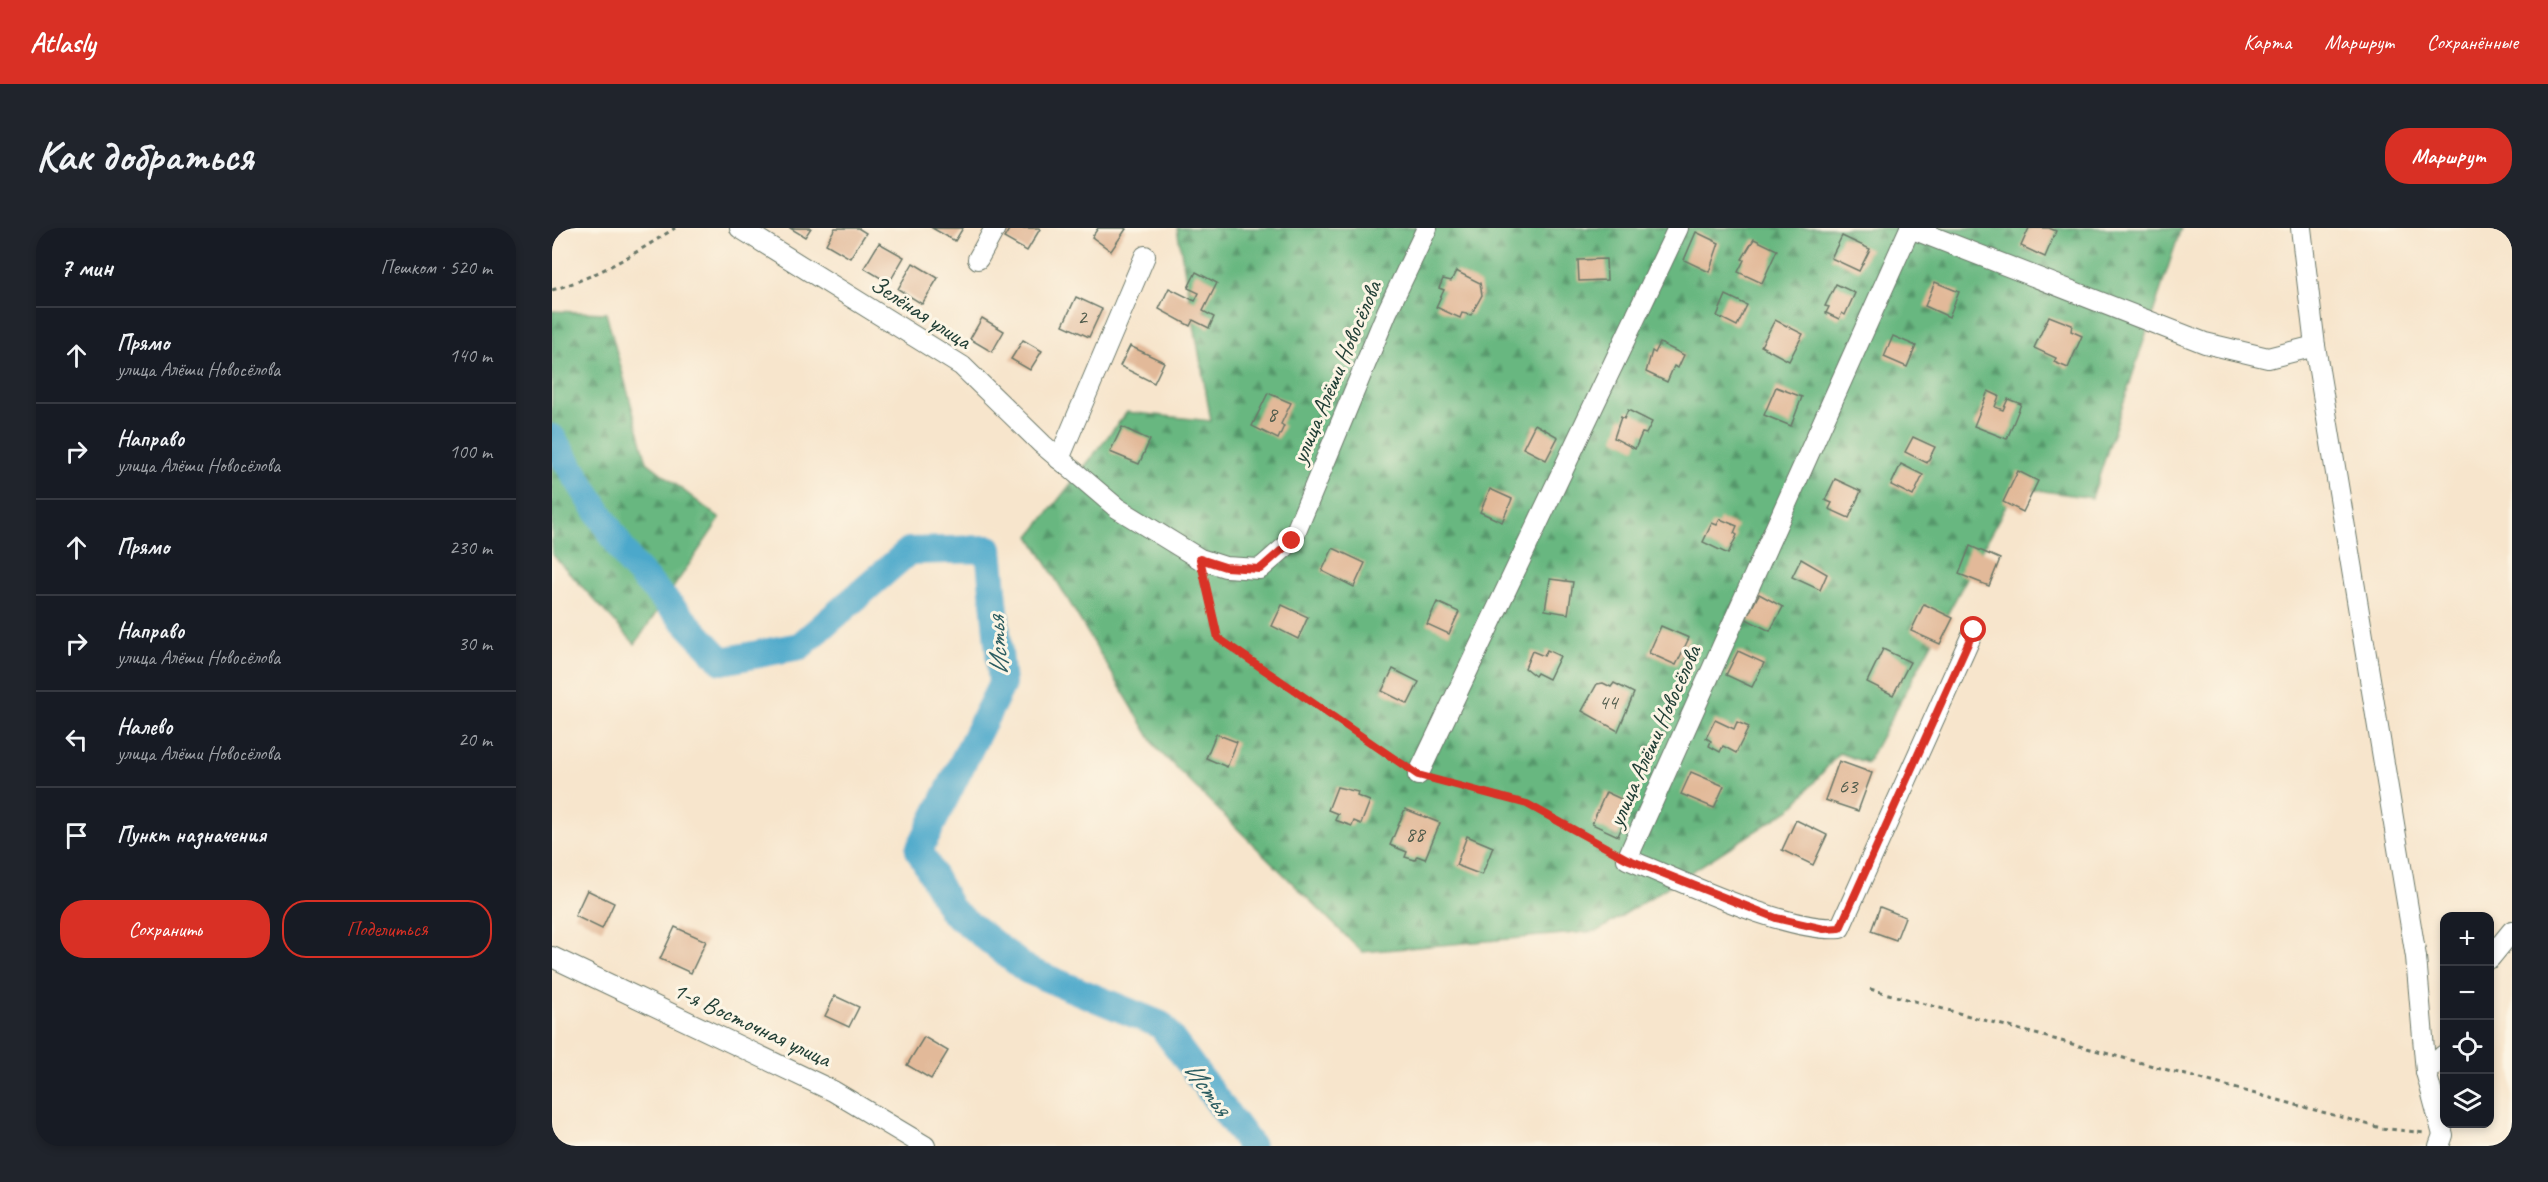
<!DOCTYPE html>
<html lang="ru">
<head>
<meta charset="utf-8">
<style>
	body { margin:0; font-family:Caveat,sans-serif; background:#20242c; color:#f1f3f6 }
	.controls { position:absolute; right:18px; bottom:18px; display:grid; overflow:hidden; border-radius:12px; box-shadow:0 3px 9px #0003 }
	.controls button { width:54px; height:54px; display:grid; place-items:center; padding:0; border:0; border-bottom:2px solid #363941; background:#171b24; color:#f1f3f6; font:30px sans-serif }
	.stop { position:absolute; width:18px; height:18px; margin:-14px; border:4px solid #d93025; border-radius:50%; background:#fff }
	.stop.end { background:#d93025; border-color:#fff; box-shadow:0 2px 6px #0008 }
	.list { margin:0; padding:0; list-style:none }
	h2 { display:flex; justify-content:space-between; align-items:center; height:78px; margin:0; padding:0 24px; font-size:26px }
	h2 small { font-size:20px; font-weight:400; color:#9ea1a6 }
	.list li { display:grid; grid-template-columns:39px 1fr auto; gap:18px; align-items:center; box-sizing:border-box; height:96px; padding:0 24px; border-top:2px solid #363941 }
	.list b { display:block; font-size:22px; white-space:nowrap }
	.list p { margin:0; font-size:20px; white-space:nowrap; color:#9ea1a6 }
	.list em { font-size:20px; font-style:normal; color:#9ea1a6 }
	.actions { display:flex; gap:12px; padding:18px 24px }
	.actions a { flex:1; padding:14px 0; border:2px solid #d93025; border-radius:24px; text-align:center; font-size:21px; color:#d93025 }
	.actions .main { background:#d93025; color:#fff }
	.icon { flex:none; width:33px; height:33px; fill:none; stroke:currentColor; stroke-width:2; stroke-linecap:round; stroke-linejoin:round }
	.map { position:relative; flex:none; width:1960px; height:918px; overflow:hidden; border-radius:24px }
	header { display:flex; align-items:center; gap:36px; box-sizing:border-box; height:84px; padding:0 30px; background:#d93025; color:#fff }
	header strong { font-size:28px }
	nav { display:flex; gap:33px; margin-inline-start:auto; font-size:21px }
	.intro { display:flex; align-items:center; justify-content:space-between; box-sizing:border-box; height:144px; padding:0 36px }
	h1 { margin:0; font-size:42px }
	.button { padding:15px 27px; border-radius:24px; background:#d93025; color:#fff; font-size:21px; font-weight:700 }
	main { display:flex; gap:36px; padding:0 36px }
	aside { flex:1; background:#171b24; border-radius:24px; box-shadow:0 3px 9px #0003 }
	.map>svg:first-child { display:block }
</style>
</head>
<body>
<header>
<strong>Atlasly</strong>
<nav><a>Карта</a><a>Маршрут</a><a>Сохранённые</a></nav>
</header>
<div class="intro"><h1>Как добраться</h1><a class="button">Маршрут</a></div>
<main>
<aside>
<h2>7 мин<small>Пешком · 520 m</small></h2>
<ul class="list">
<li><svg class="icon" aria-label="ahead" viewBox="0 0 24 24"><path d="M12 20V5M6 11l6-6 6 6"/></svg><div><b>Прямо</b><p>улица Алёши Новосёлова</p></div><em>140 m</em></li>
<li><svg class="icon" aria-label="right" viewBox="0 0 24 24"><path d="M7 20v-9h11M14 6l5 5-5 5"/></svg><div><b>Направо</b><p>улица Алёши Новосёлова</p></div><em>100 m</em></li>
<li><svg class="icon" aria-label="ahead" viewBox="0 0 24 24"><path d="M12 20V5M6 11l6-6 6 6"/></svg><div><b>Прямо</b></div><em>230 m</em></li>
<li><svg class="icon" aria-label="right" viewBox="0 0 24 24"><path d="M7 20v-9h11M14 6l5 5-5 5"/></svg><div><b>Направо</b><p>улица Алёши Новосёлова</p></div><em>30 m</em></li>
<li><svg class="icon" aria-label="left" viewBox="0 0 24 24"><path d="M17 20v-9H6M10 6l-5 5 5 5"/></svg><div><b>Налево</b><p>улица Алёши Новосёлова</p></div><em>20 m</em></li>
<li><svg class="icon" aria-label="arrive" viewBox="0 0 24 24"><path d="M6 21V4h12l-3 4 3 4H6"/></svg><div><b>Пункт назначения</b></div></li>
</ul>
<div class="actions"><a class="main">Сохранить</a><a>Поделиться</a></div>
</aside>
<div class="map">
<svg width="1960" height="918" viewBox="0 0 1960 918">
	<defs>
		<pattern id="forest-firs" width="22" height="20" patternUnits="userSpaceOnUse" patternTransform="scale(1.5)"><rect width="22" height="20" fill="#68b780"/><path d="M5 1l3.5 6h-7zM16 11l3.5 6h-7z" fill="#55966a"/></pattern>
	</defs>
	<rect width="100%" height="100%" fill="#fcf5e5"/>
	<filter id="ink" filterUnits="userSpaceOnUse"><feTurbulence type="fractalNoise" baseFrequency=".0167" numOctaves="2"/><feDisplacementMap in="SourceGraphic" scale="12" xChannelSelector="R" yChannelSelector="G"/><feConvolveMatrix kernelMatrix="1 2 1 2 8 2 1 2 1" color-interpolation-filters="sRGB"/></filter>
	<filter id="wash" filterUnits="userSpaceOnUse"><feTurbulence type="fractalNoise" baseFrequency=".008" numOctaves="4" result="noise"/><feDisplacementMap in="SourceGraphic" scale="24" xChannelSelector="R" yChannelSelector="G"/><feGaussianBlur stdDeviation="1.35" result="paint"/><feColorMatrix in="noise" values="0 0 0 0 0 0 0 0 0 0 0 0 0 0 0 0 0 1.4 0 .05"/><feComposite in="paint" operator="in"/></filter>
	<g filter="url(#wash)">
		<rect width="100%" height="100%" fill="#f7e5cc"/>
		<!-- forest -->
		<g fill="url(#forest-firs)" stroke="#447a5a" stroke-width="1.5">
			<polygon points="625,0 1629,0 1540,270 1464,259 1315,535 1287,525 1240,580 1046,703 810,724 605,521 478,308 575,184 659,193"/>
			<polygon points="0,83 54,85 95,234 168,291 83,416 0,326"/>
		</g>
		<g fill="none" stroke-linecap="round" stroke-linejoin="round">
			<!-- river -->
			<polyline stroke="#4ca8cb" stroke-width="28" points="0,210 79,336 170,433 248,418 357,323 437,321 450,456 367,622 399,682 475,742 609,797 699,918"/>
		</g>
		<g id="blocks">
			<!-- building -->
			<g fill="#e2b999">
				<polygon points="238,0 259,0 253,9"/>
				<polygon points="283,0 306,0 314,5 298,30 274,16"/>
				<polygon points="380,0 411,0 403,13"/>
				<polygon points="458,0 487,0 488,1 475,23 452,10"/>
				<polygon points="546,0 572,0 574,1 559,23 540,9"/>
				<polygon points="1477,0 1497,0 1504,3 1493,29 1469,18"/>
				<polygon points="1144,4 1167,15 1157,44 1132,32"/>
				<polygon points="1290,8 1318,21 1307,43 1279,30"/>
				<polygon points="1202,11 1225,22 1210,55 1186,44 1192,32 1190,31"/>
				<polygon points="327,15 352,29 337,55 312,40"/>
				<polygon points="1054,31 1055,52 1027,53 1026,32"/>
				<polygon points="361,35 386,50 370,76 346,61"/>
				<polygon points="904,43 928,55 930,67 919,87 910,85 908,90 884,79 892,62 887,60 891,51 899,53"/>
				<polygon points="644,44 665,55 651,83 662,89 657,100 641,92 638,98 607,81 617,60 643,73 647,65 636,60"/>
				<polygon points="1383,54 1407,64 1397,89 1373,78"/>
				<polygon points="1284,56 1303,65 1293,87 1290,85 1287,91 1274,85 1277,79 1273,78"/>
				<polygon points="1174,67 1195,77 1185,98 1165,88"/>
				<polygon points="524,69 550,81 537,109 511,97"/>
				<polygon points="1497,88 1520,97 1519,103 1530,108 1516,140 1502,134 1504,130 1482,120"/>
				<polygon points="430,90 452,103 440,124 418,111"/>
				<polygon points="1223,92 1251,106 1237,133 1209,118"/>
				<polygon points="1341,108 1364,118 1355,139 1332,129"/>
				<polygon points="471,112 490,123 478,142 459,131"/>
				<polygon points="1108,115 1132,127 1126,140 1122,138 1115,154 1094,144 1100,123 1103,125"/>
				<polygon points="578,118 612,134 602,155 568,138"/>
				<polygon points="1224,159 1250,169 1239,198 1212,187"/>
				<polygon points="1436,163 1447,168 1443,179 1451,182 1456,171 1469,176 1455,211 1422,198"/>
				<polygon points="716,165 739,175 729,196 732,198 726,211 700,198"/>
				<polygon points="1076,182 1100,194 1094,206 1090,205 1083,221 1062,210 1069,189 1072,191"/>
				<polygon points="983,196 1006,209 994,232 971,220"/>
				<polygon points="570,199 598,212 587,236 558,224"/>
				<polygon points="1361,209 1383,219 1375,235 1353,224"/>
				<polygon points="1349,236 1371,247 1361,268 1339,257"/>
				<polygon points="1466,243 1486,253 1471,284 1451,274"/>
				<polygon points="1283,251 1309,263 1297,290 1277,281 1280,275 1273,272"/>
				<polygon points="938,261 960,271 950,294 928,284"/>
				<polygon points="1168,291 1185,298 1182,305 1185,307 1176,326 1151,314 1160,295 1165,297"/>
				<polygon points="1418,318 1448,331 1437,358 1407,346"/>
				<polygon points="781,320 813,335 802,359 770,343"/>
				<polygon points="1249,331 1275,346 1268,362 1240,349"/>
				<polygon points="998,351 1021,354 1016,386 993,382"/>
				<polygon points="1207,366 1231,379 1218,403 1194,391"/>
				<polygon points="885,374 907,384 897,406 875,396"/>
				<polygon points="1372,376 1401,390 1388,416 1359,403"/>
				<polygon points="730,377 756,389 746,411 720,398"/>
				<polygon points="1109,398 1137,410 1124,437 1097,425"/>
				<polygon points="1331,421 1358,434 1341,467 1315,454"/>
				<polygon points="995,422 1008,428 997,451 985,445 983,448 973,440 980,423 992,428"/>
				<polygon points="1186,423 1212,435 1200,459 1174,447"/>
				<polygon points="841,441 867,454 856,476 830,463"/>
				<polygon points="1051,455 1059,459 1062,455 1082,465 1066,503 1030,483 1045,456"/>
				<polygon points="1163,492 1182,501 1185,494 1197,499 1184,525 1171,518 1168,524 1157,518 1159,513 1154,510"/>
				<polygon points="664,506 685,514 675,539 654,530"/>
				<polygon points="1287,533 1320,545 1306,583 1273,572"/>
				<polygon points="1139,544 1172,558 1162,580 1129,566"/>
				<polygon points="785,559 806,564 805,568 818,573 809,596 802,593 800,598 783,592 786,586 776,582"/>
				<polygon points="1054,564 1080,576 1066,608 1040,596"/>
				<polygon points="853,581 888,595 873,631 865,628 863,632 853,629 855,624 838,617"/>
				<polygon points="1244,592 1275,607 1261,637 1230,622"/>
				<polygon points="915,608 941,619 930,647 904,637"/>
				<polygon points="35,662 62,675 50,701 23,688"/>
				<polygon points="1328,679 1353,689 1344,712 1319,703"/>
				<polygon points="123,699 154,713 139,745 108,731"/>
				<polygon points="283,768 307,779 297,799 273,788"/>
				<polygon points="372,809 396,823 379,851 355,837"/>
			</g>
		</g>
	</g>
	<g filter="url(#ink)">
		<use href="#blocks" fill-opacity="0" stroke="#6b7869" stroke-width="1.5"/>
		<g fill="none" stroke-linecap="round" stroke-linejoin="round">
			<!-- minor casing -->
			<g stroke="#6b7869" stroke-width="22">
				<g id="minor">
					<polyline points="188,0 410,138 490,216 565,280 648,331 673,339 708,341 740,313 835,84 875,0"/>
					<path d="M1358,0L1075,631C1128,652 1235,705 1288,700L1422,402"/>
					<polyline points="1358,0 1653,115 1716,130 1763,118"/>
					<polyline points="1749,0 1763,118 1864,729 1874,844 1891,907 1887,918"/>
					<polyline points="426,31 443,0"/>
					<polyline points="507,231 593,28"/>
					<polyline points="866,547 1126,0"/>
					<polyline points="0,729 281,863 373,918"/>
					<polyline points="1938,730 1960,703"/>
					<polyline points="1874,844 1892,827"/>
				</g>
			</g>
			<!-- path -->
			<g stroke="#6b7869" stroke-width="3" stroke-dasharray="4.5 4.5" stroke-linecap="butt">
				<path d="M0,62C45,49 84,25 123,0"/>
				<polyline points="652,350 666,410 852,538"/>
				<polyline points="882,551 976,576 1061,624"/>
				<polyline points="1318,761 1829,900 1873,905"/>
			</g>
			<!-- minor -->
			<use href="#minor" stroke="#fff" stroke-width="20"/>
		</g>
	</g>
	<g fill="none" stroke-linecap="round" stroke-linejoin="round" filter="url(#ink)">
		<!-- route -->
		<polyline stroke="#d93025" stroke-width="8" points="740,313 708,341 673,339 648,331 666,410 866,547 975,576 1075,631 1224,690 1272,701 1288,700 1422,402"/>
	</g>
	<g text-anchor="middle" stroke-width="6" stroke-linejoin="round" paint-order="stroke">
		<!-- number labels -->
		<g font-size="21" fill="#505c4d">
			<text x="530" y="96">2</text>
			<text x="720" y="193">8</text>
			<text x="1056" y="481">44</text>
			<text x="1296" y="565">63</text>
			<text x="863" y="613">88</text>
		</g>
		<!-- street labels -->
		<g font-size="24" fill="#1f3d34" stroke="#fcf5e5">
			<text transform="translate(369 84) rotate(33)" y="8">Зелёная улица</text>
			<text transform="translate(784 144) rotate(-67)" y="8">улица Алёши Новосёлова</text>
			<text transform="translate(1102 508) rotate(-66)" y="8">улица Алёши Новосёлова</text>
			<text transform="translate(200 796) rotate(25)" y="8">1-я Восточная улица</text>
		</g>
		<!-- water labels -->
		<g font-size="26" font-style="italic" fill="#2c5d61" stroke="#fcf5e5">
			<text transform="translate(445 418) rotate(-94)" y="9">Истья</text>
			<text transform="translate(656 860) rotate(53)" y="9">Истья</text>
		</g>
	</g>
</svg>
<div class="controls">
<button>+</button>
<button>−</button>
<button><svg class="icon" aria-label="locate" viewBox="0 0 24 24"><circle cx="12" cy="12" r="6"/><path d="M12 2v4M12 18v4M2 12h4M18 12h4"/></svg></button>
<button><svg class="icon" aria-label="layers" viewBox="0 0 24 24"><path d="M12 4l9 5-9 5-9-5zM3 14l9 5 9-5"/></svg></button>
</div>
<div class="stop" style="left:1422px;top:402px"></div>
<div class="stop end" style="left:740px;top:313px"></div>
</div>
</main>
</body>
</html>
